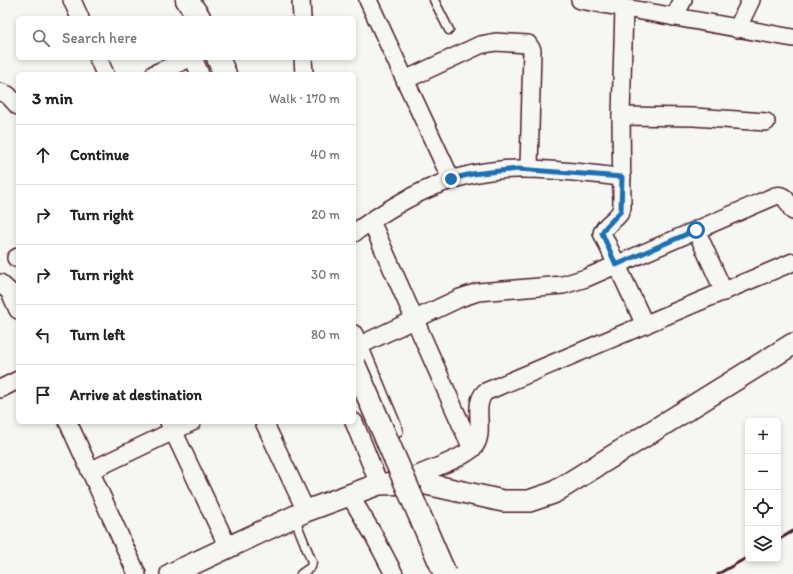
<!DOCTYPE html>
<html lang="en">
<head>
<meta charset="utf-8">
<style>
	body { margin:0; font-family:Itim,sans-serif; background:#f6f6f6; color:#222 }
	.controls { position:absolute; right:12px; bottom:12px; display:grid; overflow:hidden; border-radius:6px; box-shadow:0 2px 6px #0003 }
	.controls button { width:36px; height:36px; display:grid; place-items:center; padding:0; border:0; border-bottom:1px solid #e0e0e0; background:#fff; color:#222; font:20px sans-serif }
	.stop { position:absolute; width:12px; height:12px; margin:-9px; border:3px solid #1f6fb2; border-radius:50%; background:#fff }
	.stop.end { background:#1f6fb2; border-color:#fff; box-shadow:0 1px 4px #0008 }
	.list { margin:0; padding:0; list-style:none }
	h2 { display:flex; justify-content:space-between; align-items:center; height:52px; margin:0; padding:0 16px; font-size:17px }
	h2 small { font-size:13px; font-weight:400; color:#767676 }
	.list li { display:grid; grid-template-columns:26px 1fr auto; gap:12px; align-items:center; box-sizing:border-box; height:60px; padding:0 16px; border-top:1px solid #e0e0e0 }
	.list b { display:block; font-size:15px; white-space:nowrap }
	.list em { font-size:13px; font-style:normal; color:#767676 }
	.icon { flex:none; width:22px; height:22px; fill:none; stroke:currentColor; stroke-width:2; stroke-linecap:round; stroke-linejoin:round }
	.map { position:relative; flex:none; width:793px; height:574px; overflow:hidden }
	.search { position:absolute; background:#fff; box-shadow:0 2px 6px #0003; left:16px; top:16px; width:340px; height:44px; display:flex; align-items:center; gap:10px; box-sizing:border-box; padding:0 14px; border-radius:6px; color:#767676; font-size:15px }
	.panel { position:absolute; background:#fff; box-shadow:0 2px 6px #0003; left:16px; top:72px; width:340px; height:352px; border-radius:6px }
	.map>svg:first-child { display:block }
</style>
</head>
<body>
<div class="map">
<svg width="793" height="574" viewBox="0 0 793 574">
	<rect width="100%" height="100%" fill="#f6f6f2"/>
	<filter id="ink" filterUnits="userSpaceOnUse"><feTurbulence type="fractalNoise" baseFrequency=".025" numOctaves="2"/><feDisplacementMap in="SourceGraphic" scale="8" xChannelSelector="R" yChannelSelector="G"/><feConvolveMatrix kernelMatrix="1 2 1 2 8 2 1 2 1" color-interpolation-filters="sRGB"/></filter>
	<g filter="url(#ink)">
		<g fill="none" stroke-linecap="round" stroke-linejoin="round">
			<!-- service casing -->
			<g stroke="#4a1f2b" stroke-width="11">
				<g id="service">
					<polyline points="434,0 449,30"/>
					<polyline points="294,517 312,562 311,567 301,574"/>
				</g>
			</g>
			<!-- minor casing -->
			<g stroke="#4a1f2b" stroke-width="20">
				<g id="minor">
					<polyline points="72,0 80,18"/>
					<polyline points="301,0 302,18"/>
					<polyline points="368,0 451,179"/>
					<polyline points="580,0 793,38"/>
					<path d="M624,8L621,116L622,207C620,219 606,222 602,233L645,325"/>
					<polyline points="674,17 683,0"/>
					<polyline points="737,29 751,0"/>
					<polyline points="98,58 105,74"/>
					<polyline points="193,58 200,74"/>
					<polyline points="303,58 304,74"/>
					<polyline points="154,74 190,58"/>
					<polyline points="405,80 480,45 496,42 528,44 532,50 529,169"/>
					<polyline points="0,92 8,95 18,106"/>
					<polyline points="621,116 694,117 766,122"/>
					<polyline points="371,221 472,449"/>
					<polyline points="696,230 724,292"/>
					<path d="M354,233C405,196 454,170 518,169C553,168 588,174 622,177"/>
					<polyline points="16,258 18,257"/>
					<polyline points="0,283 10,292 18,310"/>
					<polyline points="354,334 394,430"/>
					<path d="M354,348L460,298L478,292L563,285L586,278L775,196C785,193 788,203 793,211"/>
					<polyline points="0,389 18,380"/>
					<polyline points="68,422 137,574"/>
					<polyline points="169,422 228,547"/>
					<polyline points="264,422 306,511"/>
					<polyline points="354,422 379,484"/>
					<polyline points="90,471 192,422"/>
					<path d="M413,477C428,470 462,459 473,448C487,434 471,406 485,392L793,262"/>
					<polyline points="349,494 373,534 394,574"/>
				</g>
			</g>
			<!-- tertiary casing -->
			<g stroke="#4a1f2b" stroke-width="24">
				<polyline id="tertiary" points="171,574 306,511 379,484 422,483 503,501 529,501 553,493 793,344"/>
			</g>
			<!-- secondary casing -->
			<g stroke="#4a1f2b" stroke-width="25">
				<g id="secondary">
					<polyline points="187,0 199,17"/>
					<polyline points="218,58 225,74"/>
				</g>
			</g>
			<!-- service -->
			<use href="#service" stroke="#f6f6f2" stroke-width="8"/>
			<!-- minor -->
			<use href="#minor" stroke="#f6f6f2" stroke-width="17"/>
			<!-- tertiary -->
			<use href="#tertiary" stroke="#f6f6f2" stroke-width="21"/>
			<!-- secondary -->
			<use href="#secondary" stroke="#f6f6f2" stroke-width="22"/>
			<!-- rail -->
			<g stroke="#4a1f2b" stroke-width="3">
				<polyline points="778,540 793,531"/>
				<polyline points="718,574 748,557"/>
			</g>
			<!-- secondary-bridge casing -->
			<g stroke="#4a1f2b" stroke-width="25" stroke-linecap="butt">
				<polyline id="secondary-bridge" points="354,364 445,574"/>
			</g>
			<!-- secondary-bridge -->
			<use href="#secondary-bridge" stroke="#f6f6f2" stroke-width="22"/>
		</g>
	</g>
	<g fill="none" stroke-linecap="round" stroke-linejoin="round" filter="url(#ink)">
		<!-- route -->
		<polyline stroke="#1f6fb2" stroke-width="5" points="451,179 472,174 518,169 622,177 621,211 604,229 602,233 616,265 696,230"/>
	</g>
</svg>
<div class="controls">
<button>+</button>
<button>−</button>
<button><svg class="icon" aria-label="locate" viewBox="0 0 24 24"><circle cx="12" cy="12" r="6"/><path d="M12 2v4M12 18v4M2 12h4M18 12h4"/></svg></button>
<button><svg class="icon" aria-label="layers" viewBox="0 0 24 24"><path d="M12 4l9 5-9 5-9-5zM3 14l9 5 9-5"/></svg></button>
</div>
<div class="stop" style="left:696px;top:230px"></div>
<div class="stop end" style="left:451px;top:179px"></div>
<div class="search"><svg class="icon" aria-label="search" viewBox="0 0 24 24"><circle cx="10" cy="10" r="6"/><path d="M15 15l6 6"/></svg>Search here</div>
<section class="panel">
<h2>3 min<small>Walk · 170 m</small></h2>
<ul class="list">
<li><svg class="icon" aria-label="ahead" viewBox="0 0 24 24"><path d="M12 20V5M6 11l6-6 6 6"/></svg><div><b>Continue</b></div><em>40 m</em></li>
<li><svg class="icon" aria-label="right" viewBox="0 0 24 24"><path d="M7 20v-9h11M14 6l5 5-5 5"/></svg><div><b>Turn right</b></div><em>20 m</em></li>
<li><svg class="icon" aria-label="right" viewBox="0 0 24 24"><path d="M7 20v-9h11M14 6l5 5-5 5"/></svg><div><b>Turn right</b></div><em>30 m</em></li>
<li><svg class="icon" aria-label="left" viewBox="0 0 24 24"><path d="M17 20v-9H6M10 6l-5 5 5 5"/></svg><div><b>Turn left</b></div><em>80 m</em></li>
<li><svg class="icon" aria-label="arrive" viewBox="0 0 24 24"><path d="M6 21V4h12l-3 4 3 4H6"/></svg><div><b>Arrive at destination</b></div></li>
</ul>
</section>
</div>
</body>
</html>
